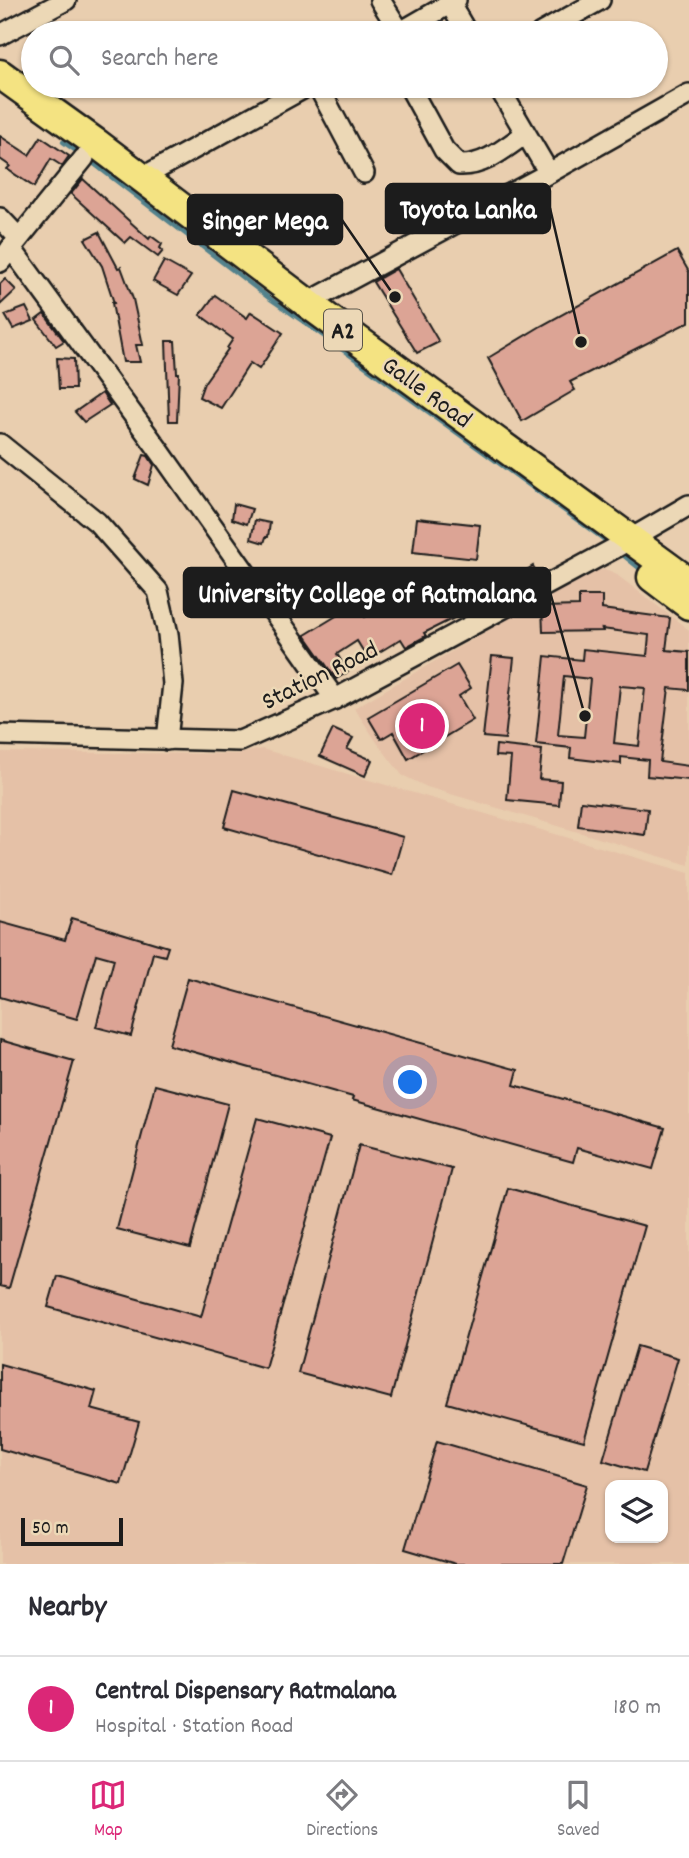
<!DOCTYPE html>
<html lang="en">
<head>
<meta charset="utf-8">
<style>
	body { margin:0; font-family:Dekko,sans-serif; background:#f7f7f7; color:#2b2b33 }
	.controls { position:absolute; right:21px; bottom:21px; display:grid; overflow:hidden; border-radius:14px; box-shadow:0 2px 5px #0004 }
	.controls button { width:63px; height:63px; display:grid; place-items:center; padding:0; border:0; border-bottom:2px solid #e1e1e2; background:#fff; color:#2b2b33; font:35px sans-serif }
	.scale { position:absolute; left:21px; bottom:18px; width:102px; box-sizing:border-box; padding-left:7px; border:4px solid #1c1c1c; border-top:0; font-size:19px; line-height:24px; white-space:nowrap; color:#1c1c1c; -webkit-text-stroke:5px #ecd8b6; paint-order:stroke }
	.you { position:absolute; left:411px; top:1083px; width:24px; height:24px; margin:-18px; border:5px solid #fff; border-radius:50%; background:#1a73e8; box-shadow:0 0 0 10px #1a73e833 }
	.badge { display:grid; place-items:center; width:46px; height:46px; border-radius:50%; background:#db2777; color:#fff; font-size:23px; font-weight:700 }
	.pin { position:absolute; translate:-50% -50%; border:4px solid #fff; box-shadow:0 2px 7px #0006 }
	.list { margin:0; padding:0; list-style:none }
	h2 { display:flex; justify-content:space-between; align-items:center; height:91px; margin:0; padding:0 28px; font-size:30px }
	h2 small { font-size:23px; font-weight:400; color:#7c7c81 }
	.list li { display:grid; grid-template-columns:46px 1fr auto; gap:21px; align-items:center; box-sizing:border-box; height:105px; padding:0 28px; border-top:2px solid #e1e1e2 }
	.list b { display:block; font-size:26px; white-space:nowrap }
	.list p { margin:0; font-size:23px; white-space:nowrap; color:#7c7c81 }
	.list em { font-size:23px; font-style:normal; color:#7c7c81 }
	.icon { flex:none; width:38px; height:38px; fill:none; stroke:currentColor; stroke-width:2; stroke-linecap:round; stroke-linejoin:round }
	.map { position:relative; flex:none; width:689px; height:1564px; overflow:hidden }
	.search { position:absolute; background:#fff; box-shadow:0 2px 5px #0004; left:21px; right:21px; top:21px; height:77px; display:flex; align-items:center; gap:18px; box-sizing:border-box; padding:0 24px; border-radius:38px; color:#7c7c81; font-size:26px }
	.sheet { height:196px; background:#fff }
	nav { display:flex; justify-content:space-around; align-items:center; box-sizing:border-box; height:98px; border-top:2px solid #e1e1e2; background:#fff; font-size:19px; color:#7c7c81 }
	nav a { display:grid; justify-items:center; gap:4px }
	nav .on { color:#db2777 }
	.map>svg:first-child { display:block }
</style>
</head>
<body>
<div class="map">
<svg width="689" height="1564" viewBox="0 0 689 1564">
	<rect width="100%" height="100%" fill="#e9ceaf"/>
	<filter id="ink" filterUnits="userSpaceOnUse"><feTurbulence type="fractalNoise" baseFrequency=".0143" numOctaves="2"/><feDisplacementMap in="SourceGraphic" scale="14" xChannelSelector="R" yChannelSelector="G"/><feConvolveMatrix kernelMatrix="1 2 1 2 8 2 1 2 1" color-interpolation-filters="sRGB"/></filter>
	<g filter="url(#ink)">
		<!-- built -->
		<g fill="#e5c1a7" fill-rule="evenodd">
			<polygon points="593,570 606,570 617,575 689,630 689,865 427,787 402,775 378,744 354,708"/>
			<path d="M262,749L689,873V1564H0V752L238,754ZM610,1485H663V1538H610Z"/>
		</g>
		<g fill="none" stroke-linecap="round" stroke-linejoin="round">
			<!-- stream -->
			<g stroke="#53828c" stroke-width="4.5">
				<polyline points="63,142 79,153"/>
				<polyline points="89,160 269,298 311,327 609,543"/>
				<polyline points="618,551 644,572"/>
			</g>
		</g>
		<!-- building -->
		<g fill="#dca495" stroke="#1c1c1c" stroke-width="2" fill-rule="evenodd">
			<polygon points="0,136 29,155 41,137 69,156 62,166 51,159 34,187 7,169 10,166 0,159"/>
			<polygon points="83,179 149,239 151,236 162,244 160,248 163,251 158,257 131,237 125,243 71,194"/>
			<polygon points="99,232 118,268 121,267 133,299 143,345 136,345 140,362 123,362 112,303 114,303 102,266 85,239"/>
			<polygon points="677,251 689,272 689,322 570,382 575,390 522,421 488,358 541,326"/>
			<polygon points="164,261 191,276 178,295 153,281"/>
			<polygon points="396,269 439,342 417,353 373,282"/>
			<polygon points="5,279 16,290 0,305 0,284"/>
			<polygon points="215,295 247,318 251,312 283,333 259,369 250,363 221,408 199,397 204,383 228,349 227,348 233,339 200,315"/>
			<polygon points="26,307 33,321 13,329 5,315"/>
			<polygon points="44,314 64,341 56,346 36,320"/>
			<polygon points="166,341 175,341 177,373 179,373 177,421 169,421"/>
			<polygon points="57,358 74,359 75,389 59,389"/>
			<polygon points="102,393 110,405 84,422 75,412"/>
			<polygon points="144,455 148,456 154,465 148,485 135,479"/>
			<polygon points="234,504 252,509 247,524 232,519"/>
			<polygon points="417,518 480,525 476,559 413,552"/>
			<polygon points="255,520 270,523 268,537 266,537 264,543 251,539"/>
			<polygon points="533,566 538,575 527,582 522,573"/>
			<polygon points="459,568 466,583 450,591 462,614 424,633 426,636 406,647 401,639 368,659 357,641 337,654 348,672 336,679 305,635 356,604 365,617 402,595 403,597"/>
			<path d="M579,596H602V609L670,618L666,650L689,652V690L669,688L660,762L689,766V780L647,776L648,760L621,757V764L570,758L571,748L536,744L545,656L582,660L583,649L647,656L649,635L602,629L603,631L543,632L542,607L579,606ZM564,676L590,679L584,737L558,735ZM620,686L645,688L639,746L614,743Z"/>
			<polygon points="492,656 514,658 505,739 483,737"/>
			<polygon points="457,665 471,688 459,696 473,720 408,759 393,732 381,739 368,717"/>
			<polygon points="333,729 353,738 347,749 372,760 365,776 320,756"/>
			<polygon points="496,745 542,750 539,779 561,781 559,805 507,800 511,757 495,756"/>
			<polygon points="234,790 403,837 392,875 224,827"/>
			<polygon points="581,801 648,809 645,835 578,826"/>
			<polygon points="72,918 168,947 165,956 153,953 131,1036 96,1027 114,959 96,954 77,1019 0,997 0,922 65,940"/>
			<polygon points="188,978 518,1070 514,1085 665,1128 653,1169 577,1148 573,1162 352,1100 353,1097 169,1045"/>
			<polygon points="0,1040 74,1061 9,1288 0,1286"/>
			<polygon points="155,1085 228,1104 190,1248 117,1229"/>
			<polygon points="257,1118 330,1138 265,1368 48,1307 57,1276 201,1317"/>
			<polygon points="359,1145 452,1169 391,1398 298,1373"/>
			<polygon points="508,1188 645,1226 584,1441 447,1403"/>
			<polygon points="637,1346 678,1358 644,1472 603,1460"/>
			<polygon points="0,1364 96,1391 91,1409 139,1422 121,1484 0,1449"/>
			<polygon points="437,1441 587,1485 563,1564 456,1564 405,1549"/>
		</g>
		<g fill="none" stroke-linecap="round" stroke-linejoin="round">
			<!-- minor casing -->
			<g stroke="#1c1c1c" stroke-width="24">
				<g id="minor">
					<polyline points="380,0 400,32"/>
					<polyline points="450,4 467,33"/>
					<polyline points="399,33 456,0"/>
					<polyline points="541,33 600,0"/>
					<polyline points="0,35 66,0"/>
					<polyline points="318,86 364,173"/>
					<path d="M409,86L444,150L459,165C485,166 505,148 525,134"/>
					<polyline points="498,86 549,173"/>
					<polyline points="141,178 308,86"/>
					<polyline points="0,218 19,238"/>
					<polyline points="11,248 161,453 335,699"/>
					<polyline points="0,262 84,158"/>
					<polyline points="307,303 549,173 689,94"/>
					<polyline points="0,444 97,522 158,591 168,634 173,684 167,740"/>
					<polyline points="0,735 240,741 335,699 615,548 689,505"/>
				</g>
			</g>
			<!-- highway casing -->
			<g stroke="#1c1c1c" stroke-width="33">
				<g id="highway">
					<polyline points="0,74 96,143 307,303 689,582"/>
					<polyline points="652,577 689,605"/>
				</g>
			</g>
			<!-- minor -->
			<use href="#minor" stroke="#ecd8b6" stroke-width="19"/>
			<!-- highway -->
			<use href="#highway" stroke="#f4e382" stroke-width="28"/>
		</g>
	</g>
	<g text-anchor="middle" stroke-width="5" stroke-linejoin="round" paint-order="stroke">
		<!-- shield labels -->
		<rect fill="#ecd8b6" stroke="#5a544a" stroke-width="2" x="324" y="309.5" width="38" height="41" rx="5"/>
		<g font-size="24" font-weight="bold" fill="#1c1c1c">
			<text x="343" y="338">A2</text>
		</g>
		<!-- street labels -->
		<g font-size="26" fill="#1c1c1c" stroke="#ecd8b6">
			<text transform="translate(428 391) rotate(36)" y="9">Galle Road</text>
			<text transform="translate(319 674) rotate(-26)" y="9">Station Road</text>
		</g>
	</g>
	<!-- callouts -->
	<path fill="none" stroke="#1c1c1c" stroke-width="2.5" d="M581 342L550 208M395 297L342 220M585 716L550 592"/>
	<g fill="#1c1c1c" stroke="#ecd8b6" stroke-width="2.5">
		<circle cx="581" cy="342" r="7"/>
		<circle cx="395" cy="297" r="7"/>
		<circle cx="585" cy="716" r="7"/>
	</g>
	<g fill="#1c1c1c" stroke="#1c1c1c" stroke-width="2.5">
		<rect x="386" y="184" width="164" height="49" rx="7"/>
		<rect x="188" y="195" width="154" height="49" rx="7"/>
		<rect x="184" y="568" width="366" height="49" rx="7"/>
	</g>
	<g font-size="28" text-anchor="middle" font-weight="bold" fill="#fff">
		<text x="468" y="218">Toyota Lanka</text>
		<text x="265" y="229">Singer Mega</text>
		<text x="367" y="602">University College of Ratmalana</text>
	</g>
</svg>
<div class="controls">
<button><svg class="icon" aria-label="layers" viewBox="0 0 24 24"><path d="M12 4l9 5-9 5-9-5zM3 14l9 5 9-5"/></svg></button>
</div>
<div class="scale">50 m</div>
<div class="you"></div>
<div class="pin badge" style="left:422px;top:726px">1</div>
<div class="search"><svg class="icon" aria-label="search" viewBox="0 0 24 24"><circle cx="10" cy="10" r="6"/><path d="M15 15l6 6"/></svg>Search here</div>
</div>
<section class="sheet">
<h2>Nearby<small></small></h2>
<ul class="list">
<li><span class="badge">1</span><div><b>Central Dispensary Ratmalana</b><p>Hospital · Station Road</p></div><em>180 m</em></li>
</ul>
</section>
<nav>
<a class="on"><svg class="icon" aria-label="map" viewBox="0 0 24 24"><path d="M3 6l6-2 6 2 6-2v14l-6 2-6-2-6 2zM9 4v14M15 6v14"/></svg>Map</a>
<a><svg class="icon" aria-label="directions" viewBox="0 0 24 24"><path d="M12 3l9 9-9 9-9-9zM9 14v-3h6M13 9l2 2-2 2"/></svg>Directions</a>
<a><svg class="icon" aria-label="saved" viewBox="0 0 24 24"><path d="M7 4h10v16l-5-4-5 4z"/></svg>Saved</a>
</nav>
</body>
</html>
